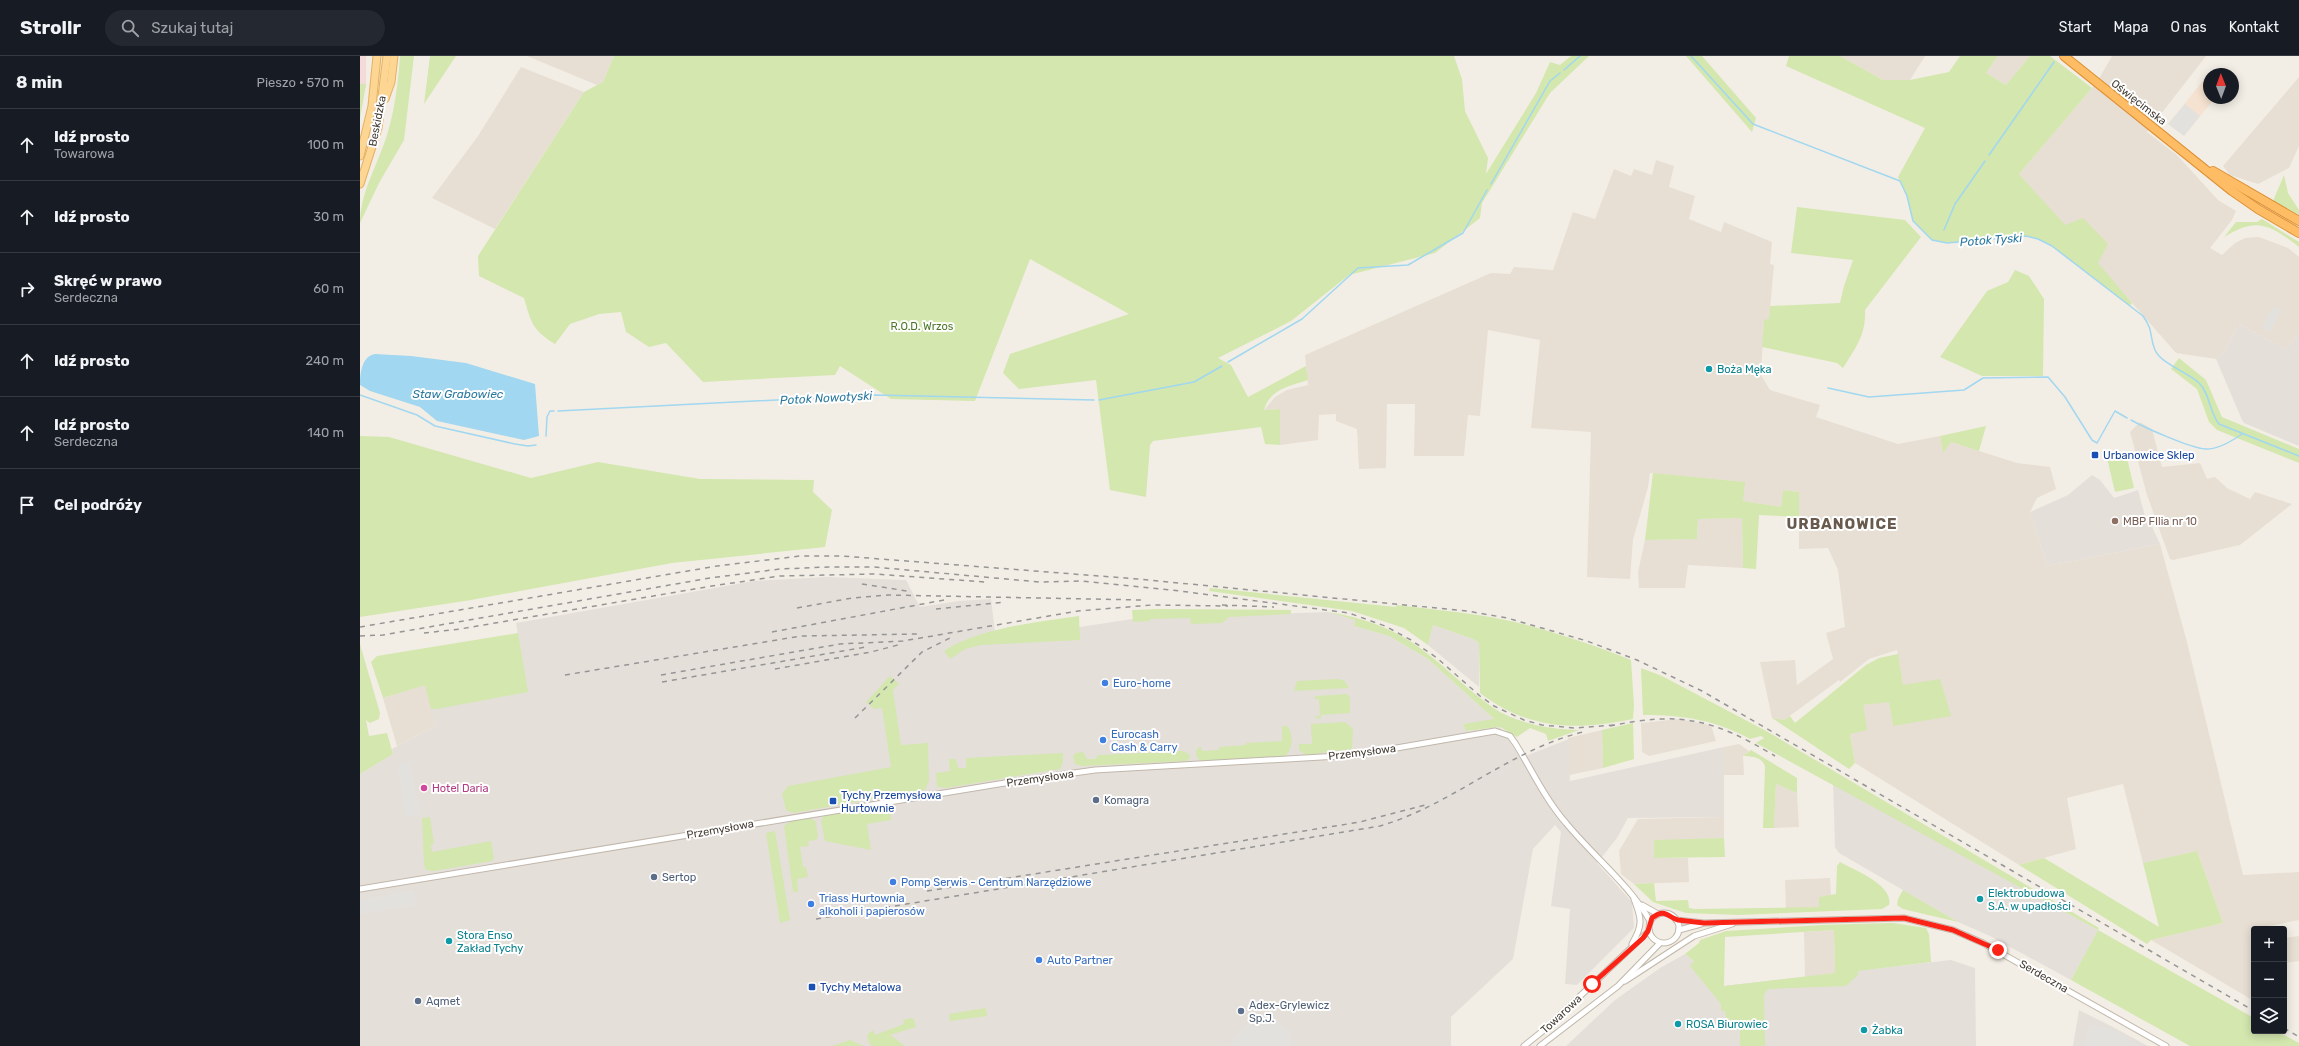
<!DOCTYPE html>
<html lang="pl">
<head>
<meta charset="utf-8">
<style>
	body { margin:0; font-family:Rubik,sans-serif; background:#242831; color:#f1f3f6 }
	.controls { position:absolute; right:12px; bottom:12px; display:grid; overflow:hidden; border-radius:4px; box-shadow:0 2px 10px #0003 }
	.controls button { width:36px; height:36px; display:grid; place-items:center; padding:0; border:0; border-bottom:1px solid #363941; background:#171b24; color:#f1f3f6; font:20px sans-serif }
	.compass { position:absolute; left:1843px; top:12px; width:36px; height:36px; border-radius:50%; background:#171b24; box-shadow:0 2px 10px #0003; rotate:359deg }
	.stop { position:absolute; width:12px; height:12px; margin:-9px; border:3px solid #fa2315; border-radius:50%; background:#fff }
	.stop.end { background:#fa2315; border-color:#fff; box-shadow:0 1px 4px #0008 }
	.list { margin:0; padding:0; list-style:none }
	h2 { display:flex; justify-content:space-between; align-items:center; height:52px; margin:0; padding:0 16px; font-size:17px }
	h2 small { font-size:13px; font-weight:400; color:#9ea1a6 }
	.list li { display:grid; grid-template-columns:26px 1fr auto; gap:12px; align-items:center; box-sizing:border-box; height:72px; padding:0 16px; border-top:1px solid #363941 }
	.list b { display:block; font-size:15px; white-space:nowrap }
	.list p { margin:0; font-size:13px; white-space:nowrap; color:#9ea1a6 }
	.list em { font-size:13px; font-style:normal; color:#9ea1a6 }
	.icon { flex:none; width:22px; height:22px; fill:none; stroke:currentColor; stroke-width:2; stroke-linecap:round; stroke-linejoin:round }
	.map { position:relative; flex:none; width:1939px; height:990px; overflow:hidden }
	header { display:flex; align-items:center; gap:24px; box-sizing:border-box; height:56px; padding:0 20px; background:#171b24; border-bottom:1px solid #363941 }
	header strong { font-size:19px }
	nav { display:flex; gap:22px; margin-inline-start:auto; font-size:14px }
	.search { width:280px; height:36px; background:#242831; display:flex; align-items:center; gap:10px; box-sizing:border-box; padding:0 14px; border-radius:22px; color:#9ea1a6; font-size:15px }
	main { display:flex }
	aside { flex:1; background:#171b24 }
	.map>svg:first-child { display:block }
</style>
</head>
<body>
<header>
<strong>Strollr</strong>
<div class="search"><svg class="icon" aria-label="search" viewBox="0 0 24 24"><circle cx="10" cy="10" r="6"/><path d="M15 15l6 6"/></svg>Szukaj tutaj</div>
<nav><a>Start</a><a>Mapa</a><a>O nas</a><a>Kontakt</a></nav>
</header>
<main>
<aside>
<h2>8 min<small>Pieszo · 570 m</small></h2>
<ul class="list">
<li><svg class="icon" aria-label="ahead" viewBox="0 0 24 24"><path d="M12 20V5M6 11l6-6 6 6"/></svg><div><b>Idź prosto</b><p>Towarowa</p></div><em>100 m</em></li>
<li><svg class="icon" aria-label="ahead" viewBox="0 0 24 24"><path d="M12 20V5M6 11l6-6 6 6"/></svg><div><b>Idź prosto</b></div><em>30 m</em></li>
<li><svg class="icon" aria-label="right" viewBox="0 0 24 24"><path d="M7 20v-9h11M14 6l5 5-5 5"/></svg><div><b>Skręć w prawo</b><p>Serdeczna</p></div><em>60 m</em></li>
<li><svg class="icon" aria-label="ahead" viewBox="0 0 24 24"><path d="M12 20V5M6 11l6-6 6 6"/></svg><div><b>Idź prosto</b></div><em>240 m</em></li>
<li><svg class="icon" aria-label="ahead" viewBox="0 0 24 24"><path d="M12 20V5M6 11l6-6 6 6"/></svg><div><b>Idź prosto</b><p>Serdeczna</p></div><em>140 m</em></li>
<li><svg class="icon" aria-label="arrive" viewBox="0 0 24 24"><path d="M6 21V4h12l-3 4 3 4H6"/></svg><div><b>Cel podróży</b></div></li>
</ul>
</aside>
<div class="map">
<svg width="1939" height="990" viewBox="0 0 1939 990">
	<rect width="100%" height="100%" fill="#f3eee5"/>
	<!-- residential -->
	<g fill="#e7dfd3">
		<polygon points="167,0 254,0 243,26 237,29"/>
		<polygon points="1480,0 1565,0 1550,24 1523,24"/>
		<polygon points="1638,0 1670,0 1646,29 1626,17"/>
		<polygon points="1752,0 1846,0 1787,76 1817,99 1858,144 1876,155 1872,164 1850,192 1862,199 1875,187 1885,182 1899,181 1928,192 1939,201 1939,277 1926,293 1879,268 1863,297 1856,303 1816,297 1659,118 1737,26"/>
		<polygon points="161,11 224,36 135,173 72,142 118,80"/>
		<polygon points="1939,21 1939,90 1929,112 1898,128 1870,119 1863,110"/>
		<polygon points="1296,104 1314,110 1309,131 1335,140 1329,163 1361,176 1364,166 1412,186 1410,208 1414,209 1409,264 1404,264 1401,319 1410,334 1460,349 1456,361 1538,388 1580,380 1583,396 1591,386 1657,407 1690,411 1696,433 1677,442 1670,456 1687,510 1800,488 1827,586 1883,819 1939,816 1939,864 1894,873 1894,945 1791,884 1863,867 1837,795 1783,807 1763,728 1707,742 1716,793 1659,809 1495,707 1490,678 1503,649 1529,645 1533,670 1543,629 1537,594 1509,603 1480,626 1479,624 1424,664 1412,662 1400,606 1435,604 1437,629 1473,603 1466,577 1485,571 1478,514 1468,492 1439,493 1439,436 1423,434 1421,451 1382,445 1384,426 1290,417 1288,431 1273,484 1270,523 1227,521 1231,376 1171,372 1180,284 1128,274 1120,360 1108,359 1104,400 1054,400 1055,348 1027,348 1026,412 999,413 997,373 976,365 976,358 959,359 958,384 920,389 920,353 904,354 915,341 927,334 948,329 945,299 1131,217 1150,218 1154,211 1193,214 1213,156 1235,163 1254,113 1271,120 1274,113 1292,119"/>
		<polygon points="1780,366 1792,373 1802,411 1840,407 1847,423 1855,421 1867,432 1890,443 1895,436 1932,448 1880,489 1813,504 1810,503 1787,439 1770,376"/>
		<polygon points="1382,462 1383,512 1328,509 1325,532 1279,532 1278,516 1285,484 1337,483 1338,463"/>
		<polygon points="66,628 76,669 37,690 23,642"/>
		<polygon points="1318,663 1351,669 1356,685 1289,700 1282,696 1281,667"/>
		<polygon points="1242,674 1243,712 1209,719 1208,682"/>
		<polygon points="1379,688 1389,695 1383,700 1384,719 1364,719 1364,691"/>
		<polygon points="1416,728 1437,737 1439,771 1414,772"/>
		<polygon points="1364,761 1364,782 1294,785 1294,802 1328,802 1329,826 1274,828 1261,818 1259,795 1278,763"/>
		<polygon points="1470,822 1471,840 1459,841 1460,851 1426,853 1425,824"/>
		<polygon points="1474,874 1475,917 1445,921 1444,876"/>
		<polygon points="1939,880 1939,905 1924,907 1924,882"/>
	</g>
	<!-- commercial -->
	<polygon fill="#f5e2d0" points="1851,15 1855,18 1849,18 1849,42 1855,42 1824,80 1808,68"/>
	<!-- industrial -->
	<g fill="#e5dfda">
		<polygon points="1879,268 1926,293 1939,277 1939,390 1884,367 1882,364 1856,303 1863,297"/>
		<polygon points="1732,419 1740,424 1754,442 1778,434 1785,460 1788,462 1800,488 1687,510 1670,456 1708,439"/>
		<polygon points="466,521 546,524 560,551 598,545 631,543 635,576 720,571 772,563 968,556 995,564 994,570 1029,580 1068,603 1135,664 1103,668 1106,675 1140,671 1160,702 1209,683 1210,725 1364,691 1364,761 1268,762 1257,782 1237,807 1272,846 1274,872 1217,929 1205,928 1210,853 1191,850 1201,776 1195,769 1173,793 1153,903 1091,961 1091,990 0,990 0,718 33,698 32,693 76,669 71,653 167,636 156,567 394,525"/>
		<polygon points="1073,569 1113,583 1119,587 1119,631 1068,589"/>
		<polygon points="1473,727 1738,874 1711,924 1630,880 1598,866 1479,797 1475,791"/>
		<polygon points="1325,898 1364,930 1591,904 1615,912 1616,990 1206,990 1255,944 1300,912"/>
		<polygon points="1719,954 1751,970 1788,990 1713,990"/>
	</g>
	<!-- medical -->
	<polygon fill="#f4dad9" points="0,0 6,0 6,28 0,62"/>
	<!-- green -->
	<g fill="#d3e7ae" fill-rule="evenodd">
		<path d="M40,0H54L44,84L19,127L0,167C0,137 18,108 27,79C35,53 38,27 40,0Z"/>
		<polygon points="70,0 96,0 64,48"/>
		<path d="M254,0H1094L1102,23L1105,55L1128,102L1126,118L1176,37L1190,6L1200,9L1211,0H1229L1190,37L1122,147L1120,162L1075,197L989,219L931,265L858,302L871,309L888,341L946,310L948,324C930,330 910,333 904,354L920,353V389L905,388L901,371L793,385L790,389L786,441L750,434L736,324L659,333L643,317L650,298L769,258L670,203L615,345L531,343L480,310L475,319L343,326L306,287L289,291L266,276L261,256L239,258L210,268L195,288C172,274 171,266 164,242L119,220L118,200L224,36L243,26Z"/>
		<polygon points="1326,0 1342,0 1396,62 1392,76"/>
		<polygon points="1429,0 1480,0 1523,24 1550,24 1589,16 1600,0 1638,0 1626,17 1646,29 1670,0 1690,0 1732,32 1659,118 1705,169 1723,162 1748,188 1738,207 1772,247 1770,250 1692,190 1678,183 1666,180 1587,187 1572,184 1553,165 1547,140 1538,121 1565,72 1426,10"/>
		<polygon points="0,28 6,28 0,62"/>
		<polygon points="1924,119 1928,137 1939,154 1939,159 1913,145"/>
		<path d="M1437,151L1545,164L1561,181L1505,254C1506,279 1496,291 1483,312L1477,307L1402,291L1404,264L1409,263L1410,250L1480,247L1484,230L1493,204L1431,197Z"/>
		<path d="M1902,163L1939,186V191C1909,168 1897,161 1864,181L1876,166H1897Z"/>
		<polygon points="1655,214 1669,220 1684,243 1683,320 1622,320 1580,301 1627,235 1648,226"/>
		<polygon points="1819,302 1846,324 1862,361 1939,393 1939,407 1857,374 1849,366 1837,333 1811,313"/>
		<polygon points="1626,370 1619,395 1591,386 1583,397 1580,380"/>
		<polygon points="0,380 29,381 171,422 238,406 340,423 454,424 453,436 472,454 465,491 312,507 111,544 0,561"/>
		<polygon points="1766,398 1774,432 1755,436 1747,402"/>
		<polygon points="1293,417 1385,426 1383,445 1421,451 1423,434 1439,436 1439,461 1399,459 1396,513 1383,512 1382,462 1338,463 1337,483 1285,484"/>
		<path d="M850,532L1036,551V549C1076,554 1116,557 1155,566C1195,576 1233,589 1271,604L1274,649L1273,663C1215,675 1169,674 1120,637L1119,587L1113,583L1073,569L1068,589L1044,572L992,555L849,535Z"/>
		<polygon points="798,553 931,554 931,558 869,561 862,567 831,568 830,562 790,563 790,565 773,566 772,554"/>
		<path d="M968,556C999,561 1027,570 1053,587C1081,606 1104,631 1132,651C1157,668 1189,673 1219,674L1188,685L1186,678L1170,672L1157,681L1140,671L1106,675L1103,668L1134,663L1068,603L1029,580L994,570L995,564Z"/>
		<path d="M719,560L720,584L621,589L605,593L590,603L584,595C619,572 678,566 719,560Z"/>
		<polygon points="158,577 168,636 77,653 71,653 65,629 23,642 11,606 17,600"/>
		<polygon points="0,588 20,657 19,663 10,667 6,664 9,680 27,677 33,698 0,718"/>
		<polygon points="1538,598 1543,629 1580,623 1591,660 1533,670 1529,646 1503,649 1507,674 1490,678 1495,707 1489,713 1412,662 1424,664 1430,660 1435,667 1506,609 1519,602"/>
		<path d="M1281,612L1302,620L1408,676L1739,872L1738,874L1894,962V975H1917L1939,987V990H1830L1711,924L1738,874L1396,687L1404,682L1401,680L1390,683C1356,664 1322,659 1283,659Z"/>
		<polygon points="530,620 539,628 533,634 541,689 568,687 569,725 565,734 433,757 426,754 422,738 428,730 531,711 522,652 514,653 506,646"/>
		<polygon points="978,623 985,625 989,632 934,635 937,625"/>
		<polygon points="987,638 990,642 990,657 961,659 961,663 956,662 955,660 960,660 959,643 954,643 956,640"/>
		<polygon points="985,666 993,673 992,693 946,699 939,694 938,675 939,688 952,688 951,668"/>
		<polygon points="1273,667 1274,703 1243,712 1242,674"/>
		<path d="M922,670H927C934,677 933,694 925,700L841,705L837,702L836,695L839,691H841L842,695L859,694V691L886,689V687L922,685Z"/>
		<path d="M1391,694L1437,722V737L1416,728L1414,772H1403L1405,710C1402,701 1391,700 1383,700Z"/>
		<polygon points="822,695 829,698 830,702 827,705 722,710 715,708 713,700 716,697 723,696 727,703 735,703 739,699"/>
		<polygon points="703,697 703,707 700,713 586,732 577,731 576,717 590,715 589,703 596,703 598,712 606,712 606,702"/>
		<polygon points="524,749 530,751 531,764 507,768 511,794 465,785 461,765 464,759"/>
		<polygon points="70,761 74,788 71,789 72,796 131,785 134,802 132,805 74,815 66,814 64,809 62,762"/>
		<polygon points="449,761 456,766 458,781 456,784 448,785 449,790 440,791 443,811 446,811 448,821 437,823 438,836 433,836 424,770 433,764"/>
		<polygon points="415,775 430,864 420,867 406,777"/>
		<polygon points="1364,782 1365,801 1294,802 1294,784"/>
		<polygon points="1837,795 1863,867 1791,884 1787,888 1659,809 1684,802 1799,871 1783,807"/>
		<path d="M1480,806C1494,814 1534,829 1529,849L1522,853L1379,859L1326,857L1293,846L1274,828L1294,827L1296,845L1328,844L1329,852L1335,853L1459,851V841L1476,838L1477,810Z"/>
		<polygon points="1543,834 1598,866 1543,853 1537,849 1538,843"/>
		<path d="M1533,867L1566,872L1569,878L1571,906L1498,915V919L1486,930L1408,933L1404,939L1405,990H1380V974H1370V962H1366L1365,955H1361V948L1330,910L1334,905L1325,898L1339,887L1340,884L1366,875L1462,869ZM1474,874L1475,917L1364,930L1365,881Z"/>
		<polygon points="626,952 627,960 590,965 589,958"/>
		<polygon points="551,962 554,963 556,971 530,979 545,990 512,990 509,987 507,979 513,974 515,979 544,968 543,964"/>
		<polygon points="490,984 504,990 472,990"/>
	</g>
	<!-- parking -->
	<g fill="#e3e1de">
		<polygon points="1825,48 1840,60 1824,80 1808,68"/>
		<polygon points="1914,250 1921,255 1910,276 1903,272 1909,257"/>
		<polygon points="49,706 60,758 46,761 38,708"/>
		<polygon points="53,835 56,849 0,858 0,844"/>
		<polygon points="913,962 930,977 931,990 869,990 893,963"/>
		<polygon points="1730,969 1752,973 1780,990 1724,990"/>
	</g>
	<!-- water -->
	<path fill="#a1d7f0" d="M15,298L51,300L106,307L175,328L179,380L164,384L77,365L60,351L10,335L0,329C0,317 2,300 15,298Z"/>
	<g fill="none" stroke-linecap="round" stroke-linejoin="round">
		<!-- stream -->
		<g stroke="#a1d7f0" stroke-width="1.5">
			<path d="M1331,0L1393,68L1540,125L1547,140L1553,165L1572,184L1587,187L1666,180L1678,183L1692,190L1783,260C1794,275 1789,280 1795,294C1801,308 1828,316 1839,327C1850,337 1849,356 1859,368L1939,400"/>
			<polyline points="1204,14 1220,0"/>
			<polyline points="1629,99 1694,6"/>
			<polyline points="1131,128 1190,25 1200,17"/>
			<polyline points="1584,174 1595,148 1625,105"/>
			<polyline points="868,306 942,263 998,212 1048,209 1103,177 1127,134"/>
			<polyline points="1468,332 1509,341 1604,334 1623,322 1688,321 1705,341 1732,384 1737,387 1755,355 1767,362"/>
			<polyline points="0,339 57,359 75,370 155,388 168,390 176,389"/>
			<polyline points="739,344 834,326 862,310"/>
			<polyline points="198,355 515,339 734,344"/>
			<path d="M1771,364C1785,372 1831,392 1845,393C1858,394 1872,385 1882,378"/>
			<polyline points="186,380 187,361 190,355 194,355"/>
		</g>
		<!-- minor casing -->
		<g stroke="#c1b7ab" stroke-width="7">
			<g id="minor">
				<path d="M0,833L657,725L735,714L996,699L1135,675L1150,680L1155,687C1172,714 1185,743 1206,767C1233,800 1269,828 1290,865"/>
				<polyline points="1282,849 1298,858"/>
				<circle cx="1304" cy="872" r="15"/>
				<polyline points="1316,864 1344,867 1544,862 1593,874 1623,887 1806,990"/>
				<polyline points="1319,874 1341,868"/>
				<path d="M1272,888C1283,869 1282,863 1274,843"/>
				<polyline points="1265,925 1334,880 1372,868"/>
				<polyline points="1164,990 1184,974 1289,875"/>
				<polyline points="1180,990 1258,930 1300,887"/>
			</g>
		</g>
		<!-- major casing -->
		<g stroke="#e4b162" stroke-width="9">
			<g id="major">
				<polyline points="25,43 31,26 34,0"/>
				<polyline points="0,100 12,50 17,0"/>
				<polyline points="0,128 18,72 27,0"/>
			</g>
		</g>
		<!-- highway casing -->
		<g stroke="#de9035" stroke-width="10">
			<g id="highway">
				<polyline points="1704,0 1872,135 1898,153 1939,177"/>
				<polyline points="1853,115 1939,165"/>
			</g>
		</g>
		<!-- minor -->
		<use href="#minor" stroke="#fff" stroke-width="5"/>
		<!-- major -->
		<use href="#major" stroke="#fed693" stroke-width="7"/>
		<!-- highway -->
		<use href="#highway" stroke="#febd65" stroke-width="8"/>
		<!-- rail -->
		<g stroke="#959595" stroke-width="1.5" stroke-dasharray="5 5" stroke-linecap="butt">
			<polyline points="502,528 547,535"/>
			<polyline points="862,549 914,551"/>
			<polyline points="437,552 492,542 528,539 781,544"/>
			<polyline points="576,553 645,546"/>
			<polyline points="0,571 357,510 440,500 482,500 778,523 1107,555 1147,562 1227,585 1277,604 1342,635 1894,955"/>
			<polyline points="412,576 584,544"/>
			<polyline points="64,577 100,573 352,530 420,520 515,518 625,526"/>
			<polyline points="0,580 23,579 350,522 420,513 468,511 514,511 679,526 721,525 812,534 989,557 1025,570 1051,584 1077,602 1120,640 1134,650 1164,664 1182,669 1214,672 1255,669"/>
			<polyline points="415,613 511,596 538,589"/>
			<polyline points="205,619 441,580 558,578"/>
			<polyline points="301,619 480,588 543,585 718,555 792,549 868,550"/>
			<polyline points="302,626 506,591"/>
			<polyline points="495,662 562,596 594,580"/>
			<path d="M1250,670C1321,655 1353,663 1415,700"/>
			<polyline points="567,835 1000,766 1065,749"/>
			<path d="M456,863L1020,770C1092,749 1149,694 1223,676"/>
			<polyline points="1924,972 1939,981"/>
		</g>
	</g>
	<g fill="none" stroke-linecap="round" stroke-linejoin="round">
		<!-- route -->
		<path stroke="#fa2315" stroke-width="5" d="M1232,928L1283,882L1288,875L1292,862C1306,851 1308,862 1318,864C1327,865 1336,866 1344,867L1544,862L1593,874L1638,894"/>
	</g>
	<!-- markers -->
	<g fill="#0f9aa8" stroke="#fff" stroke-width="1.5">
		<circle cx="1349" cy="313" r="4"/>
		<circle cx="1620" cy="843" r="4"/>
		<circle cx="89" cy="885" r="4"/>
		<circle cx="1318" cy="968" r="4"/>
		<circle cx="1504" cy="974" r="4"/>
	</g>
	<g fill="#1a4fb4" stroke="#fff" stroke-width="1.5">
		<rect x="1731" y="395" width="8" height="8" rx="2"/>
		<rect x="469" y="741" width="8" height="8" rx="2"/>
		<rect x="448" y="927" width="8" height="8" rx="2"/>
	</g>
	<circle fill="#8d6e63" stroke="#fff" stroke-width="1.5" cx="1755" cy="465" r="4"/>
	<g fill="#3f7fe0" stroke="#fff" stroke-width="1.5">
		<circle cx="745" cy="627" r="4"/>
		<circle cx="743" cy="684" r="4"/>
		<circle cx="533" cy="826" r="4"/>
		<circle cx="451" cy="848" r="4"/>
		<circle cx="679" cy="904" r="4"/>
	</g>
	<circle fill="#d1479c" stroke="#fff" stroke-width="1.5" cx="64" cy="732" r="4"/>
	<g fill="#5c6f8a" stroke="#fff" stroke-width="1.5">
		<circle cx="736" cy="744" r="4"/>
		<circle cx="294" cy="821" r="4"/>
		<circle cx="58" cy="945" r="4"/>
		<circle cx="881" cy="955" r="4"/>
	</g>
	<g text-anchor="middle" stroke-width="4" stroke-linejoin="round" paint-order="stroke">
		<!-- street labels -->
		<g font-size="11" fill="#453d35" stroke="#fff">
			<text transform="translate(1779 46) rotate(38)" y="4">Oświęcimska</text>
			<text transform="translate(17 65) rotate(-79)" y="4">Beskidzka</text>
			<text transform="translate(1002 696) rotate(-7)" y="4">Przemysłowa</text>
			<text transform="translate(680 722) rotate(-8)" y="4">Przemysłowa</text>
			<text transform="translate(360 773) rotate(-10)" y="4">Przemysłowa</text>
			<text transform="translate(1684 920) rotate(30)" y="4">Serdeczna</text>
			<text transform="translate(1201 958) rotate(-43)" y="4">Towarowa</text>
		</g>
		<!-- park labels -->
		<g font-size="11" fill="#4d7728" stroke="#fff">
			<text x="562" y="274">R.O.D. Wrzos</text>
		</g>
		<!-- culture labels -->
		<g font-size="11" fill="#0d838f" stroke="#fff" text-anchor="start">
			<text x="1357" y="317">Boża Męka</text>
			<text x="1628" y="841">Elektrobudowa<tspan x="1628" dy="13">S.A. w upadłości</tspan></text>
			<text x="97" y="883">Stora Enso<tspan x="97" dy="13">Zakład Tychy</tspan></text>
			<text x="1326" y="972">ROSA Biurowiec</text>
			<text x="1512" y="978">Żabka</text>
		</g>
		<!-- transit labels -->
		<g font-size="11" fill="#164399" stroke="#fff" text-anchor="start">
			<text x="1743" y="403">Urbanowice Sklep</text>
			<text x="481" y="743">Tychy Przemysłowa<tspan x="481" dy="13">Hurtownie</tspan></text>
			<text x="460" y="935">Tychy Metalowa</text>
		</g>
		<!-- education labels -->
		<g font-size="11" fill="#785e54" stroke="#fff" text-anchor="start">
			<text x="1763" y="469">MBP FIlia nr 10</text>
		</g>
		<!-- shop labels -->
		<g font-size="11" fill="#366cbe" stroke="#fff" text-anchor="start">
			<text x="753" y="631">Euro-home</text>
			<text x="751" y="682">Eurocash<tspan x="751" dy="13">Cash &amp; Carry</tspan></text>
			<text x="541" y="830">Pomp Serwis - Centrum Narzędziowe</text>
			<text x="459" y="846">Triass Hurtownia<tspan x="459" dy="13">alkoholi i papierosów</tspan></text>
			<text x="687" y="908">Auto Partner</text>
		</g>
		<!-- hotel labels -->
		<g font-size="11" fill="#b23c85" stroke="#fff" text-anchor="start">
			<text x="72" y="736">Hotel Daria</text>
		</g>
		<!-- service labels -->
		<g font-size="11" fill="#4e5e75" stroke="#fff" text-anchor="start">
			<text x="744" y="748">Komagra</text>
			<text x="302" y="825">Sertop</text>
			<text x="66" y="949">Aqmet</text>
			<text x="889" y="953">Adex-Grylewicz<tspan x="889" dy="13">Sp.J.</tspan></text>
		</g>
		<!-- water labels -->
		<g font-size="12" font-style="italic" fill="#2b79a1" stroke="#fff">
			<text transform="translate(1631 184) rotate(-4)" y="4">Potok Tyski</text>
			<text x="98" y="342">Staw Grabowiec</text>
			<text transform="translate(466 342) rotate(-3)" y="4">Potok Nowotyski</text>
		</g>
		<!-- district labels -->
		<g font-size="15" font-weight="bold" letter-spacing="1" fill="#685a4c" stroke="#fff">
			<text x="1482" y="473">URBANOWICE</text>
		</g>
	</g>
</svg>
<div class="controls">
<button>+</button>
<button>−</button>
<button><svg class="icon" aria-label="layers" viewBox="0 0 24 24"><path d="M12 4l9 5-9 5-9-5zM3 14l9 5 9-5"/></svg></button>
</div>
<svg class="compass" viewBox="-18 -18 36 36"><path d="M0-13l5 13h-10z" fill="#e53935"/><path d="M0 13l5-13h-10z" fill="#9ea1a6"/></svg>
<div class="stop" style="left:1232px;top:928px"></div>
<div class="stop end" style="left:1638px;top:894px"></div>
</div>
</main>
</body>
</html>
